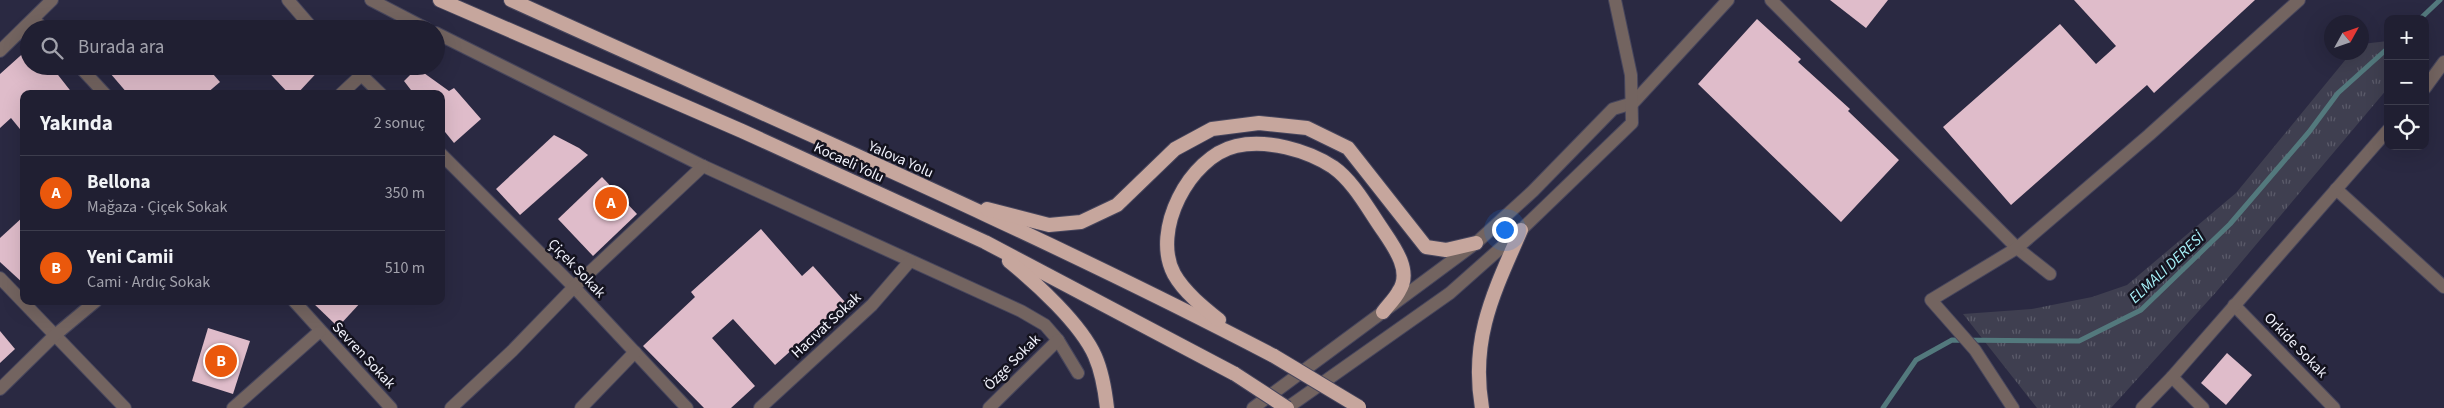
<!DOCTYPE html>
<html lang="tr">
<head>
<meta charset="utf-8">
<style>
	body { margin:0; font-family:"Source Sans 3",sans-serif; background:#28273a; color:#f1f3f6 }
	.controls { position:absolute; right:15px; top:15px; display:grid; overflow:hidden; border-radius:10px; box-shadow:0 5px 20px #0002 }
	.controls button { width:45px; height:45px; display:grid; place-items:center; padding:0; border:0; border-bottom:1px solid #3d3d4d; background:#201f32; color:#f1f3f6; font:25px sans-serif }
	.compass { position:absolute; left:2324px; top:15px; width:45px; height:45px; border-radius:50%; background:#201f32; box-shadow:0 5px 20px #0002; rotate:50deg }
	.you { position:absolute; left:1504px; top:229px; width:18px; height:18px; margin:-12px; border:4px solid #fff; border-radius:50%; background:#1a73e8; box-shadow:0 0 0 8px #1a73e833 }
	.badge { display:grid; place-items:center; width:32px; height:32px; border-radius:50%; background:#ea580c; color:#fff; font-size:16px; font-weight:700 }
	.pin { position:absolute; translate:-50% -50%; border:2px solid #fff; box-shadow:0 1px 5px #0006 }
	.list { margin:0; padding:0; list-style:none }
	h2 { display:flex; justify-content:space-between; align-items:center; height:65px; margin:0; padding:0 20px; font-size:21px }
	h2 small { font-size:16px; font-weight:400; color:#a2a2ac }
	.list li { display:grid; grid-template-columns:32px 1fr auto; gap:15px; align-items:center; box-sizing:border-box; height:75px; padding:0 20px; border-top:1px solid #3d3d4d }
	.list b { display:block; font-size:19px; white-space:nowrap }
	.list p { margin:0; font-size:16px; white-space:nowrap; color:#a2a2ac }
	.list em { font-size:16px; font-style:normal; color:#a2a2ac }
	.icon { flex:none; width:28px; height:28px; fill:none; stroke:currentColor; stroke-width:2; stroke-linecap:round; stroke-linejoin:round }
	.map { position:relative; flex:none; width:2444px; height:408px; overflow:hidden }
	.search { position:absolute; background:#201f32; box-shadow:0 5px 20px #0002; left:20px; top:20px; width:425px; height:55px; display:flex; align-items:center; gap:12px; box-sizing:border-box; padding:0 18px; border-radius:28px; color:#a2a2ac; font-size:19px }
	.panel { position:absolute; background:#201f32; box-shadow:0 5px 20px #0002; left:20px; top:90px; width:425px; height:215px; border-radius:10px }
	.map>svg:first-child { display:block }
</style>
</head>
<body>
<div class="map">
<svg width="2444" height="408" viewBox="0 0 2444 408">
	<defs>
		<pattern id="park-tufts" width="24" height="20" patternUnits="userSpaceOnUse" patternTransform="scale(1.25)"><rect width="24" height="20" fill="#3f3f50"/><path d="M3 7l-1-3M5 7V3M7 7l1-3M15 17l-1-3M17 17v-4M19 17l1-3" fill="none" stroke="#5b5b6a"/></pattern>
	</defs>
	<rect width="100%" height="100%" fill="#2a2942"/>
	<!-- park -->
	<polygon fill="url(#park-tufts)" points="2388,41 2388,88 2217,291 2111,408 2037,408 1963,314 2032,309 2092,297 2127,285 2236,193 2351,53 2362,52 2362,44"/>
	<g fill="none" stroke-linecap="round" stroke-linejoin="round">
		<!-- stream -->
		<g stroke="#53797d" stroke-width="5">
			<polyline points="2420,19 2440,0"/>
			<polyline points="1883,408 1916,360 1952,340 2079,341 2141,310 2230,224 2309,132 2338,93 2388,48"/>
		</g>
	</g>
	<!-- building -->
	<g fill="#dfbcca">
		<polygon points="1830,0 1888,0 1866,28"/>
		<polygon points="2074,0 2255,0 2154,93 2147,85 2011,205 1943,127 2060,24 2096,64 2116,46"/>
		<polygon points="1757,19 1801,59 1798,62 1850,109 1848,111 1899,160 1841,222 1698,84"/>
		<polygon points="29,48 29,66 51,66 73,94 24,94 24,134 11,118 0,128 0,74"/>
		<polygon points="104,66 206,66 220,82 206,94 128,94"/>
		<polygon points="263,66 323,66 297,94 289,94"/>
		<polygon points="417,68 449,91 454,88 481,119 454,143 441,127 441,94 414,94 404,81"/>
		<polygon points="554,135 579,148 588,155 520,215 496,189"/>
		<polygon points="602,177 637,214 593,256 558,219"/>
		<polygon points="24,216 24,284 0,262 0,238"/>
		<polygon points="761,229 802,276 813,266 845,302 775,365 733,319 712,338 755,386 731,408 704,408 643,346 695,297 691,292"/>
		<polygon points="311,301 362,301 338,327"/>
		<polygon points="208,328 250,341 233,394 192,381"/>
		<polygon points="0,331 15,349 0,363"/>
		<polygon points="2227,353 2252,375 2226,405 2201,383"/>
	</g>
	<g fill="none" stroke-linecap="round" stroke-linejoin="round">
		<!-- minor casing -->
		<g stroke="#46455c" stroke-width="14">
			<g id="minor">
				<polyline points="288,0 313,29"/>
				<polyline points="371,0 427,29"/>
				<polyline points="1771,0 2017,248 2050,274"/>
				<polyline points="34,19 43,29"/>
				<polyline points="436,33 703,166 1021,311 1045,325 1058,340 1078,373"/>
				<polyline points="0,51 52,0"/>
				<polyline points="79,66 105,94"/>
				<polyline points="352,66 381,94"/>
				<polyline points="2425,88 2444,62"/>
				<polyline points="341,94 371,66"/>
				<polyline points="441,154 574,287 687,408"/>
				<polyline points="2336,189 2444,287"/>
				<polyline points="0,278 125,408"/>
				<polyline points="294,301 391,408"/>
				<polyline points="2234,305 2334,408"/>
				<polyline points="2172,377 2203,408"/>
				<polyline points="0,389 54,336 96,301"/>
				<polyline points="233,408 320,331"/>
				<polyline points="451,408 512,351 574,287 703,166"/>
				<polyline points="581,408 635,352"/>
				<polyline points="760,408 872,305 910,261"/>
				<polyline points="989,408 1058,340"/>
				<polyline points="1253,408 1476,243 1533,191 1613,109 1633,103 1728,0"/>
				<polyline points="1287,408 1450,293 1521,230 1632,123 1631,75 1615,0"/>
				<polyline points="2013,408 1975,350 1931,300 2017,248 2149,135 2299,0"/>
				<polyline points="2142,408 2172,377 2388,130"/>
			</g>
		</g>
		<!-- trunk casing -->
		<g stroke="#46455c" stroke-width="16">
			<g id="trunk">
				<polyline points="440,0 742,131 985,242 1235,374"/>
				<path d="M511,0C766,116 1025,226 1274,356"/>
				<polyline points="987,209 1049,225 1081,222 1117,205 1175,149 1212,129 1259,123 1307,128 1348,148 1426,247 1446,250 1476,243"/>
				<path d="M1009,261C1036,283 1081,324 1095,356C1102,372 1105,390 1107,408"/>
				<path d="M1219,320C1204,308 1184,292 1174,274C1151,231 1189,157 1236,146C1267,139 1307,150 1333,167C1353,181 1367,207 1380,226C1392,244 1413,270 1399,291C1395,299 1388,305 1383,312"/>
				<path d="M1482,408C1470,338 1494,292 1521,230"/>
			</g>
		</g>
		<!-- minor -->
		<use href="#minor" stroke="#736460" stroke-width="12"/>
		<!-- trunk -->
		<use href="#trunk" stroke="#c6a69d" stroke-width="14"/>
		<!-- trunk-bridge casing -->
		<g stroke="#46455c" stroke-width="16" stroke-linecap="butt">
			<g id="trunk-bridge">
				<polyline points="1274,356 1359,407"/>
				<polyline points="1235,374 1287,408"/>
			</g>
		</g>
		<!-- trunk-bridge -->
		<use href="#trunk-bridge" stroke="#c6a69d" stroke-width="14"/>
	</g>
	<g text-anchor="middle" stroke-width="5" stroke-linejoin="round" paint-order="stroke">
		<!-- street labels -->
		<g font-size="15" fill="#f3f4fe" stroke="#14131f">
			<text transform="translate(901 159) rotate(24)" y="5">Yalova Yolu</text>
			<text transform="translate(849 162) rotate(25)" y="5">Kocaeli̇ Yolu</text>
			<text transform="translate(577 268) rotate(46)" y="5">Çiçek Sokak</text>
			<text transform="translate(826 325) rotate(-43)" y="5">Hacıvat Sokak</text>
			<text transform="translate(2296 345) rotate(46)" y="5">Orkide Sokak</text>
			<text transform="translate(364 355) rotate(47)" y="5">Sevren Sokak</text>
			<text transform="translate(1012 362) rotate(-45)" y="5">Özge Sokak</text>
		</g>
		<!-- water labels -->
		<g font-size="16" font-style="italic" fill="#a8f3fa" stroke="#14131f">
			<text transform="translate(2166 267) rotate(-43)" y="6">ELMALI DERESİ</text>
		</g>
	</g>
</svg>
<div class="controls">
<button>+</button>
<button>−</button>
<button><svg class="icon" aria-label="locate" viewBox="0 0 24 24"><circle cx="12" cy="12" r="6"/><path d="M12 2v4M12 18v4M2 12h4M18 12h4"/></svg></button>
</div>
<svg class="compass" viewBox="-18 -18 36 36"><path d="M0-13l5 13h-10z" fill="#e53935"/><path d="M0 13l5-13h-10z" fill="#a2a2ac"/></svg>
<div class="you"></div>
<div class="pin badge" style="left:611px;top:203px">A</div>
<div class="pin badge" style="left:221px;top:361px">B</div>
<div class="search"><svg class="icon" aria-label="search" viewBox="0 0 24 24"><circle cx="10" cy="10" r="6"/><path d="M15 15l6 6"/></svg>Burada ara</div>
<section class="panel">
<h2>Yakında<small>2 sonuç</small></h2>
<ul class="list">
<li><span class="badge">A</span><div><b>Bellona</b><p>Mağaza · Çiçek Sokak</p></div><em>350 m</em></li>
<li><span class="badge">B</span><div><b>Yeni Camii</b><p>Cami · Ardıç Sokak</p></div><em>510 m</em></li>
</ul>
</section>
</div>
</body>
</html>
